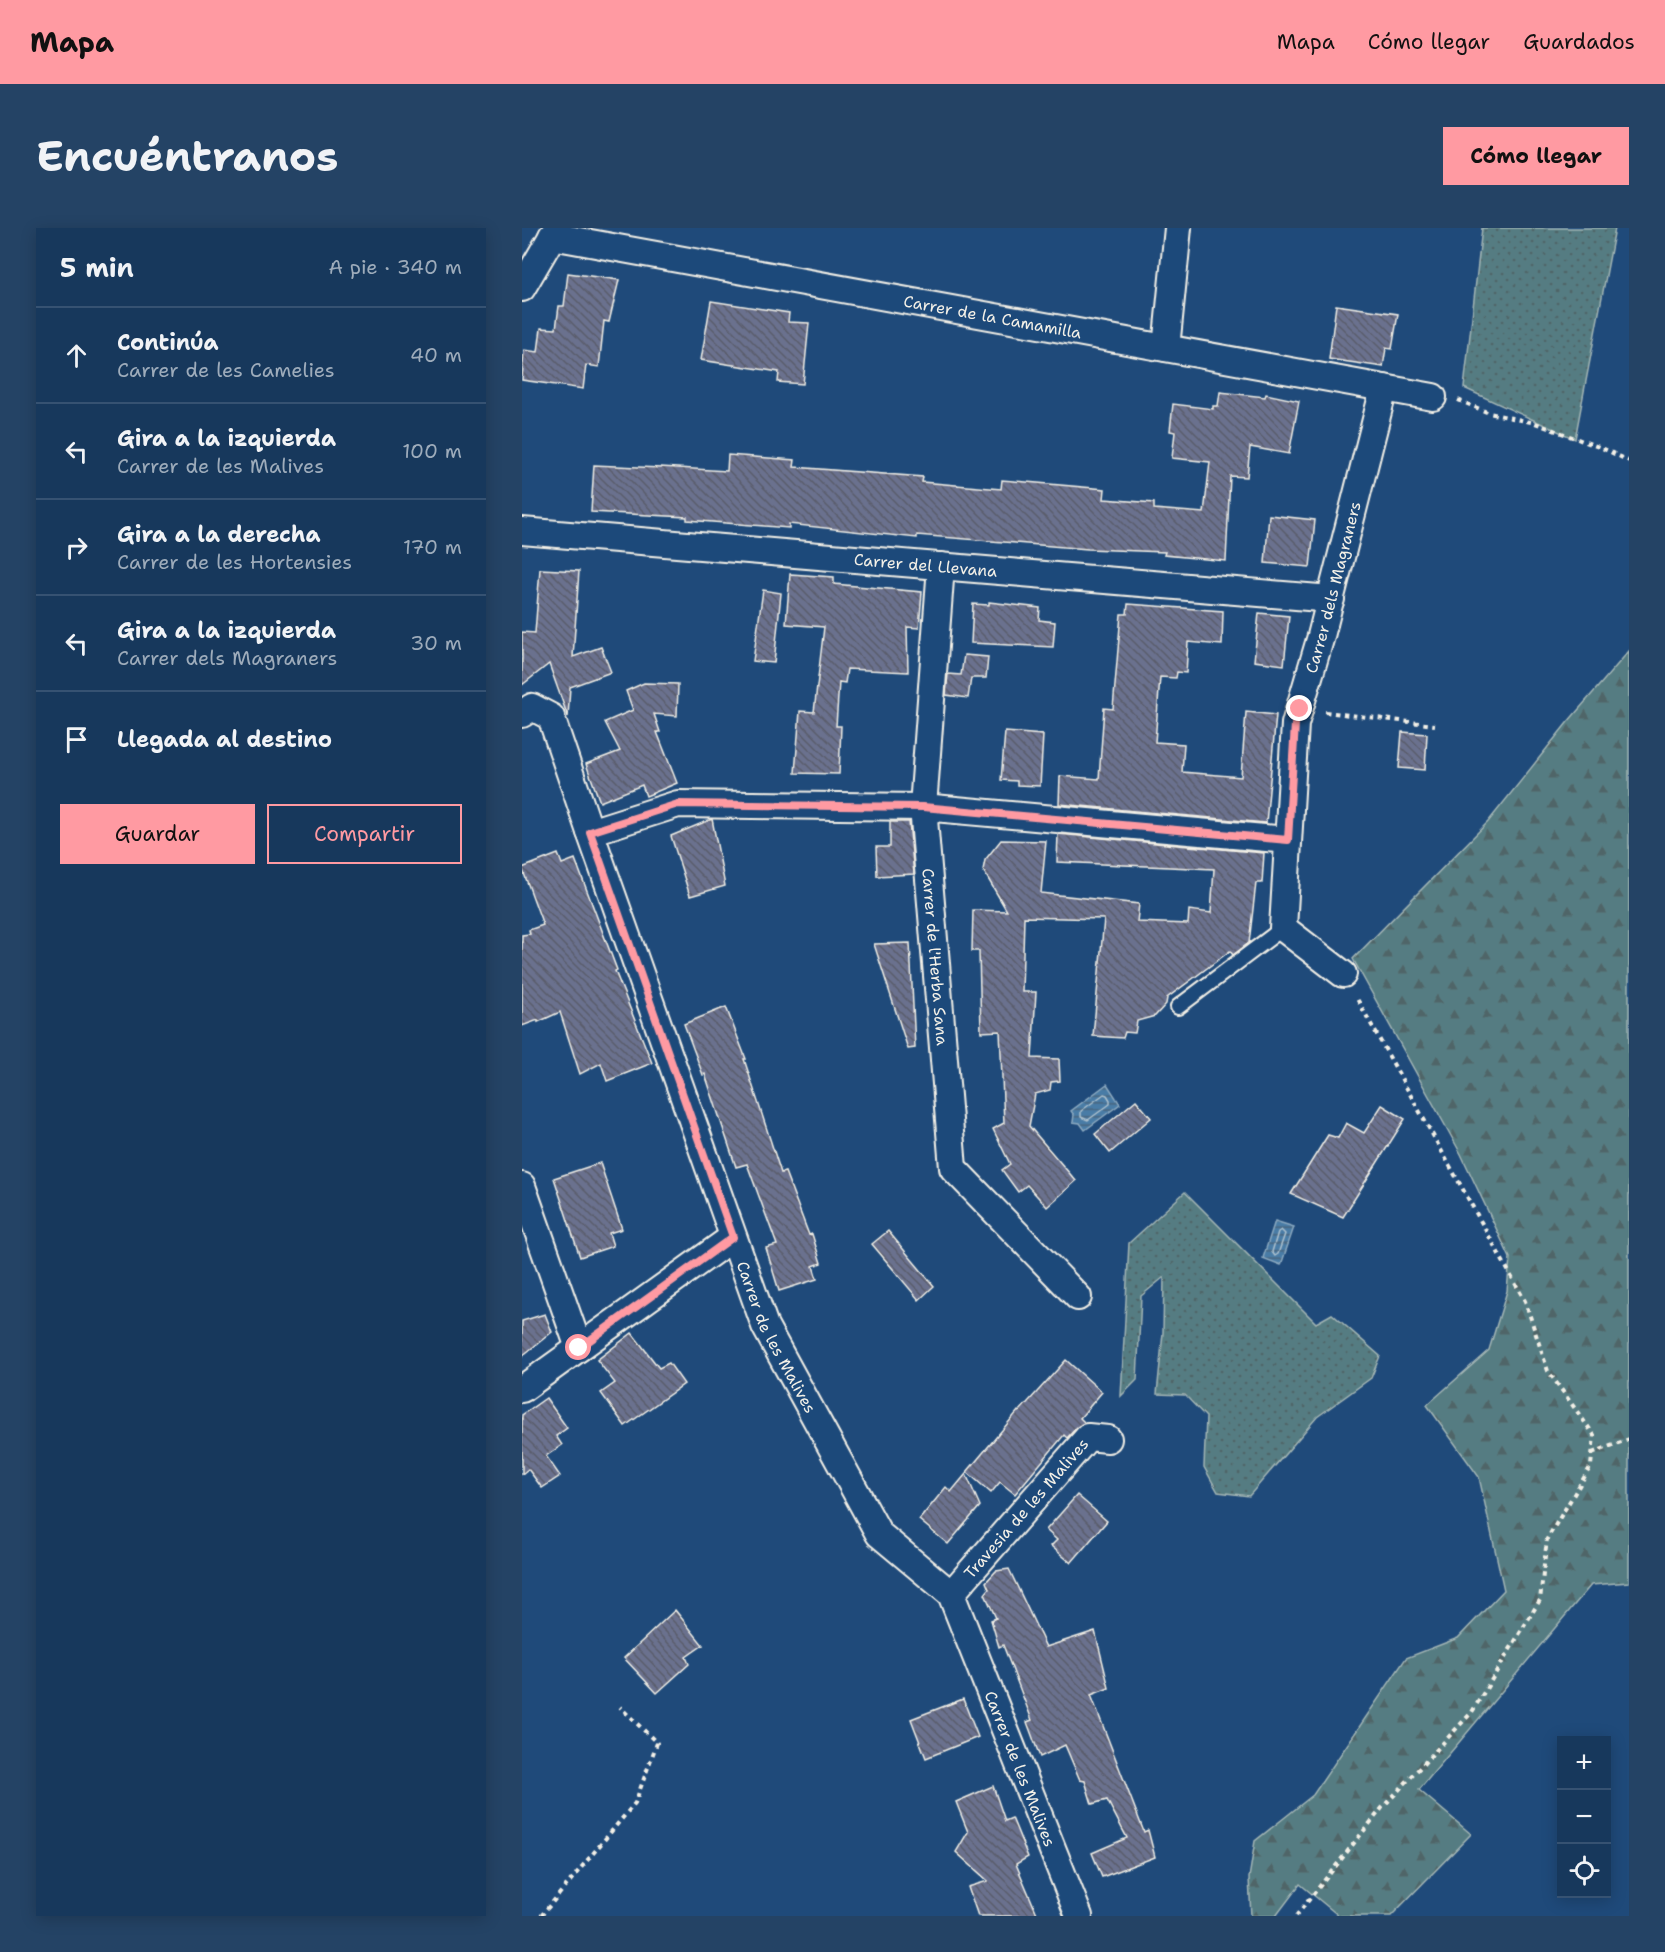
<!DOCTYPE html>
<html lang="es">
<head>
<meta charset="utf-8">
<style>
	body { margin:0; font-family:"Shantell Sans",sans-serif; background:#244365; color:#f1f3f6 }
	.controls { position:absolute; right:18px; bottom:18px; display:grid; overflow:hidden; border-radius:0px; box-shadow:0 3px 15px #0003 }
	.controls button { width:54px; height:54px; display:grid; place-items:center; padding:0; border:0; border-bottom:2px solid #365272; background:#17385c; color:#f1f3f6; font:30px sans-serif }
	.stop { position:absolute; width:18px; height:18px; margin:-14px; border:4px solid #ff9aa2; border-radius:50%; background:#fff }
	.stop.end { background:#ff9aa2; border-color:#fff; box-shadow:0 2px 6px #0008 }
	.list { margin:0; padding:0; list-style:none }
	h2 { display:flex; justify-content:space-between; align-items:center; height:78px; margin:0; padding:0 24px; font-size:26px }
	h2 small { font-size:20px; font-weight:400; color:#9eacbb }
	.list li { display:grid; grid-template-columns:39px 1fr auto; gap:18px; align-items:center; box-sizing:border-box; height:96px; padding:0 24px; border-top:2px solid #365272 }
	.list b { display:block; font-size:22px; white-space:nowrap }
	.list p { margin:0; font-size:20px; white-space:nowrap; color:#9eacbb }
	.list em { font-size:20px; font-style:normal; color:#9eacbb }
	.actions { display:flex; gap:12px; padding:18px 24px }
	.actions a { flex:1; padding:14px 0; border:2px solid #ff9aa2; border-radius:0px; text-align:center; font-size:21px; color:#ff9aa2 }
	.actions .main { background:#ff9aa2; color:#111 }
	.icon { flex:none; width:33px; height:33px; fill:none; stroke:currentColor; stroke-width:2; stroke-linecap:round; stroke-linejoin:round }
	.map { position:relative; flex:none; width:1107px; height:1688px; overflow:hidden; border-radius:0px }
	header { display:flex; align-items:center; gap:36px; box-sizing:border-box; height:84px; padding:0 30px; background:#ff9aa2; color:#111 }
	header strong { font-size:28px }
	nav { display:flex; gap:33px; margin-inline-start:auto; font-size:21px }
	.intro { display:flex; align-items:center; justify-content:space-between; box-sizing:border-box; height:144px; padding:0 36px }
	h1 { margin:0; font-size:42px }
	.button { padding:15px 27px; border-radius:0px; background:#ff9aa2; color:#111; font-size:21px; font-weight:700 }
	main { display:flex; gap:36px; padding:0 36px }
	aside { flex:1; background:#17385c; border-radius:0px; box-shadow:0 3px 15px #0003 }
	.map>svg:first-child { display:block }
</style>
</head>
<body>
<header>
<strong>Mapa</strong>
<nav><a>Mapa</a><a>Cómo llegar</a><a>Guardados</a></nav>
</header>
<div class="intro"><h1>Encuéntranos</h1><a class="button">Cómo llegar</a></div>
<main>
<aside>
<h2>5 min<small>A pie · 340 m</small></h2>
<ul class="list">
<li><svg class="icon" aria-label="ahead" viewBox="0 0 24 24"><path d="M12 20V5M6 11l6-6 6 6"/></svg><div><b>Continúa</b><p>Carrer de les Camelies</p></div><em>40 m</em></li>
<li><svg class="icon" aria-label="left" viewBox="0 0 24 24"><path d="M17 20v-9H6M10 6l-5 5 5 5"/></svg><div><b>Gira a la izquierda</b><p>Carrer de les Malives</p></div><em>100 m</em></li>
<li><svg class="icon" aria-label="right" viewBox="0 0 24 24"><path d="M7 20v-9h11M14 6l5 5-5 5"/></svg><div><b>Gira a la derecha</b><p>Carrer de les Hortensies</p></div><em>170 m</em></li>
<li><svg class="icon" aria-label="left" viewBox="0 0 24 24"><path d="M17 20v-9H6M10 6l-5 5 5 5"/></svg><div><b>Gira a la izquierda</b><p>Carrer dels Magraners</p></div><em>30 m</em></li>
<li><svg class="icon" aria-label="arrive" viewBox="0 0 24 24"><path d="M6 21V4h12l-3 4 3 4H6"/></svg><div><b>Llegada al destino</b></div></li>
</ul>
<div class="actions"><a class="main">Guardar</a><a>Compartir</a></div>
</aside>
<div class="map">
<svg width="1107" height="1688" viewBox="0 0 1107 1688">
	<defs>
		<pattern id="grass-dots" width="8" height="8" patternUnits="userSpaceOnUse" patternTransform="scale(1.5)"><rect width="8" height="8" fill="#557c82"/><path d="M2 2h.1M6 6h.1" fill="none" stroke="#506567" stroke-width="1.8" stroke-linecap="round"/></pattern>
		<pattern id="forest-firs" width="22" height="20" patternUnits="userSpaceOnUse" patternTransform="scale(1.5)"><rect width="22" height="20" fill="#557c82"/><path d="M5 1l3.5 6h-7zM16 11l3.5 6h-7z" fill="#506567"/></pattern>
		<pattern id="water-rules" width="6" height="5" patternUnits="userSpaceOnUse" patternTransform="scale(1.5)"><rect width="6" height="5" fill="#487ba6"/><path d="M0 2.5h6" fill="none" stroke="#48647b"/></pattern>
		<pattern id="building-back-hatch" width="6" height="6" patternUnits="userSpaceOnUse" patternTransform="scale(1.5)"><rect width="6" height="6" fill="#6a718e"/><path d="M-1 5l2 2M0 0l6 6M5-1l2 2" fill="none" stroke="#5a5c6a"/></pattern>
	</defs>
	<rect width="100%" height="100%" fill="#1f4a7a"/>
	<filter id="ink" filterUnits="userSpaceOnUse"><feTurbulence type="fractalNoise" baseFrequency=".0167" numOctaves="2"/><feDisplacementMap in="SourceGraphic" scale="12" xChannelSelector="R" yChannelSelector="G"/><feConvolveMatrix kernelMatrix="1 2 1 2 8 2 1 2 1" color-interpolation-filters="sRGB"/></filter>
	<g filter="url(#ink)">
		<!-- grass -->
		<g fill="url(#grass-dots)" stroke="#a4b6b5" stroke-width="1.5">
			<polygon points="960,0 1093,0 1053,211 942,160"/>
			<polygon points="663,964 794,1095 810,1086 858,1128 849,1150 795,1189 727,1268 696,1264 682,1239 684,1189 663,1167 635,1166 641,1105 642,1049 619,1068 615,1152 599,1168 607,1015"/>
		</g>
		<!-- forest -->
		<polygon fill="url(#forest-firs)" stroke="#a4b6b5" stroke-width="1.5" points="1107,423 1107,1354 1069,1357 897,1562 949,1606 869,1688 817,1688 778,1656 754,1688 729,1688 727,1650 733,1613 791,1567 884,1430 936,1410 982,1362 957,1249 905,1177 967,1122 985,1063 988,1030 939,926 831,731 966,594 1045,495"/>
		<!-- water -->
		<g fill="url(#water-rules)" stroke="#8daac0" stroke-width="1.5">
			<polygon points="585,856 598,876 563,902 558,895 551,894 552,887 549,883"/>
			<polygon points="753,993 772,999 759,1037 741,1030"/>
		</g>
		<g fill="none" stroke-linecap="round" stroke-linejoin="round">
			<!-- shore -->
			<g stroke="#afc2ce" stroke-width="1.5">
				<polygon points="582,866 585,867 588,872 588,876 566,892 559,889 559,883"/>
				<polygon points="759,1002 763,1006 756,1026 753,1028 750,1024 756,1004"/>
			</g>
		</g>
		<!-- building -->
		<g fill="url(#building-back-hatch)" stroke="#f4f1e8" stroke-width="1.5">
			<polygon points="46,45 97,52 87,94 82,93 77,139 64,137 61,161 0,152 2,122 16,124 19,100 34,101 37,78 42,78"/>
			<polygon points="189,73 267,85 266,94 287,95 281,156 256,154 257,144 179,132"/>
			<polygon points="814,77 876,86 870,121 864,120 861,139 807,131"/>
			<polygon points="698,164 743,169 744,166 777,173 767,226 728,219 725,249 708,248 704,333 642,327 643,324 566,321 395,307 395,310 267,296 267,300 165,292 165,289 69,284 72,237 139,240 139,239 205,243 206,227 273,232 272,239 401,249 400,254 479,261 480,252 583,261 582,271 632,275 632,281 682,285 688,234 650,230 653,204 648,203 651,176 691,181 691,178 696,178"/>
			<polygon points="747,287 793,292 788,339 743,335"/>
			<polygon points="18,341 57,343 51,429 79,419 89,444 48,459 46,489 27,436 0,457 0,404 13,405"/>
			<polygon points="268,346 312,349 312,356 400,364 397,400 385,399 386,444 325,441 323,455 317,454 314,498 319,498 317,546 273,545 278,483 292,484 302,399 264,396"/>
			<polygon points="241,362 259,365 252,435 231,433"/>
			<polygon points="467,374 518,380 517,392 533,394 531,419 449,415 451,376 467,377"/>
			<polygon points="606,376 701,383 700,417 666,414 664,445 655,444 654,450 638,449 633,514 662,516 660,544 719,549 724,484 754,487 744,595 537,576 538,548 577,551 582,480 591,481 599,386 605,386"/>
			<polygon points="737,385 767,388 762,437 732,433"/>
			<polygon points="442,427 466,429 464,450 449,450 446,470 424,467 426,446 439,447"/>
			<polygon points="122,455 156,456 155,488 132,486 138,504 135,504 155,555 124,568 120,557 78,574 64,536 98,523 83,494 111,482 104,463"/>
			<polygon points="483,504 521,507 518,558 495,557 495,553 479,552"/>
			<polygon points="880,504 905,506 903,542 877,540"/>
			<polygon points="190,591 203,658 168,668 149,608"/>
			<polygon points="368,594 387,594 392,646 355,648 354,619 368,619"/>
			<polygon points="536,606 742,625 740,655 734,655 727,715 711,727 708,723 645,770 644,776 633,788 615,793 613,805 603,804 601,810 571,808 582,691 502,689 500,764 514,764 510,830 537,831 538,853 529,854 528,862 513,866 507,898 554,953 525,979 505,957 496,964 480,942 488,936 471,901 482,895 478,803 459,804 457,723 450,723 451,682 485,683 461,642 463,632 479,612 524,613 519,665 617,676 615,694 666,696 667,682 689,685 692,641 535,634"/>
			<polygon points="36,626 40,636 53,631 95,742 93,743 130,835 85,853 79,835 58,846 38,784 16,794 16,792 0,798 0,707 8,706 7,702 21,697 0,640"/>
			<polygon points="388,715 393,820 386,821 352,716"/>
			<polygon points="204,779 224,831 222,831 259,945 263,944 287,1007 290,1006 299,1035 291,1038 295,1051 257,1063 244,1020 255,1017 225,936 214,939 183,846 181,847 162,796"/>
			<polygon points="614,872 629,890 588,925 573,906"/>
			<polygon points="860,877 883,891 821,989 769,966 806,907 816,910 824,895 842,905"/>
			<polygon points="78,935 100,1001 87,1005 91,1018 58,1029 32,950"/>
			<polygon points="366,1003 412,1058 397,1072 350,1016"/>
			<polygon points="23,1086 30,1104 0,1128 0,1093"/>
			<polygon points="110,1105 137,1140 147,1135 162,1156 103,1198 79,1165 93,1155 75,1132"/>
			<polygon points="544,1132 580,1164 558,1190 563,1195 555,1199 545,1210 542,1207 493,1266 478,1254 469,1265 445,1244 496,1183 497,1184"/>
			<polygon points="24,1170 45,1200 34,1208 40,1217 24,1228 38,1248 20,1260 6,1241 0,1246 0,1187"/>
			<polygon points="444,1246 458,1278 426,1316 397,1292 424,1259 429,1264"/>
			<polygon points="555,1267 585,1293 549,1335 529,1318 535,1312 524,1302"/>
			<polygon points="487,1341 524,1419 573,1403 587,1460 569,1467 622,1604 626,1602 633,1629 580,1649 570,1625 605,1610 585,1572 570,1576 563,1553 558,1552 543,1517 518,1529 505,1494 510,1492 481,1417 477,1419 469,1392 474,1390 463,1366 467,1361 464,1354 474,1343"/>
			<polygon points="153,1382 181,1417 164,1429 167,1436 135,1465 102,1430"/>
			<polygon points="441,1471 456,1509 404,1530 389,1491"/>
			<polygon points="471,1558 483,1593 490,1590 506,1629 494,1636 516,1688 456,1688 446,1659 466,1653 434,1624 446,1604 434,1574"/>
		</g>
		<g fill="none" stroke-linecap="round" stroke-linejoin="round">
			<!-- lane casing -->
			<g stroke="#f4f1e8" stroke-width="18">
				<polyline id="lane" points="656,779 761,700"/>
			</g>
			<!-- street casing -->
			<g stroke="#f4f1e8" stroke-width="30">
				<g id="street">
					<path id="s1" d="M30,8L911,169"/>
					<polyline points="0,60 35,0"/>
					<polyline points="644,120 656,0"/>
					<path id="s2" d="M0,303L809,371"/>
					<path id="s3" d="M419,338L401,579L431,940L556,1069"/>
					<path id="s4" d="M0,486L10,479L29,489L68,604L243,1098L357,1306L429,1366L557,1688"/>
					<polyline points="68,604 156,576 401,579 766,612"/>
					<path id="s5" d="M821,746L761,700L773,496L799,408L862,160"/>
					<polyline points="0,958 57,1120"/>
					<polyline points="0,1161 211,1009"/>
					<path id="s6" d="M429,1366L566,1209L586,1211"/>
				</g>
			</g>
			<!-- path -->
			<g stroke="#f4f1e8" stroke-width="4" stroke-dasharray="4.5 4.5" stroke-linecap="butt">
				<polyline points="936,172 967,185 1013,195 1082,221 1107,233"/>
				<polyline points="803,484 913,497"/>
				<polyline points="1070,1225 1107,1211"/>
				<polyline points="19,1688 113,1575 135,1515 98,1479"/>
				<polyline points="774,1688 860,1580 950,1484 1018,1372 1025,1311 1069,1238 1072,1207 1026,1143 1003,1073 834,769"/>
			</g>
			<!-- lane -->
			<use href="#lane" stroke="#1f4a7a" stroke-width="14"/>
			<!-- street -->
			<use href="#street" stroke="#1f4a7a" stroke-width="26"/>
		</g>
	</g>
	<g fill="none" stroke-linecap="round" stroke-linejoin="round" filter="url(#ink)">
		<!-- route -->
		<polyline stroke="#ff9aa2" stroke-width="8" points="57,1120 211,1009 68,604 156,576 401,579 766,612 773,496 778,481"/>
	</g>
	<g text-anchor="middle" stroke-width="6" stroke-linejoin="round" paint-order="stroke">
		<!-- street labels -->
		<g font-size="16" fill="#f4f1e8" stroke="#1f4a7a">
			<text dy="6" stroke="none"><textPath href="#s1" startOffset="448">Carrer de la Camamilla</textPath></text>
			<text dy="6" stroke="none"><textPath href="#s2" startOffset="405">Carrer del Llevana</textPath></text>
			<text dy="6" stroke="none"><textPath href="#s5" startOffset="422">Carrer dels Magraners</textPath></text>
			<text dy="6" stroke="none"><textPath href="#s3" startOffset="392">Carrer de l'Herba Sana</textPath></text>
			<text dy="6" stroke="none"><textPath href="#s4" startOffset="694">Carrer de les Malives</textPath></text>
			<text dy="6" stroke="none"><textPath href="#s6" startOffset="114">Travesia de les Malives</textPath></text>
			<text dy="6" stroke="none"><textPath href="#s4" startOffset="1198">Carrer de les Malives</textPath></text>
		</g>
	</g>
</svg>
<div class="controls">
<button>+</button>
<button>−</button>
<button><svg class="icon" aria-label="locate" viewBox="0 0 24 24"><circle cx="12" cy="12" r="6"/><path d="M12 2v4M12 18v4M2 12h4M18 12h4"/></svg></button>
</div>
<div class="stop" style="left:57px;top:1120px"></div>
<div class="stop end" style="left:778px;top:481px"></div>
</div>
</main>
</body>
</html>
